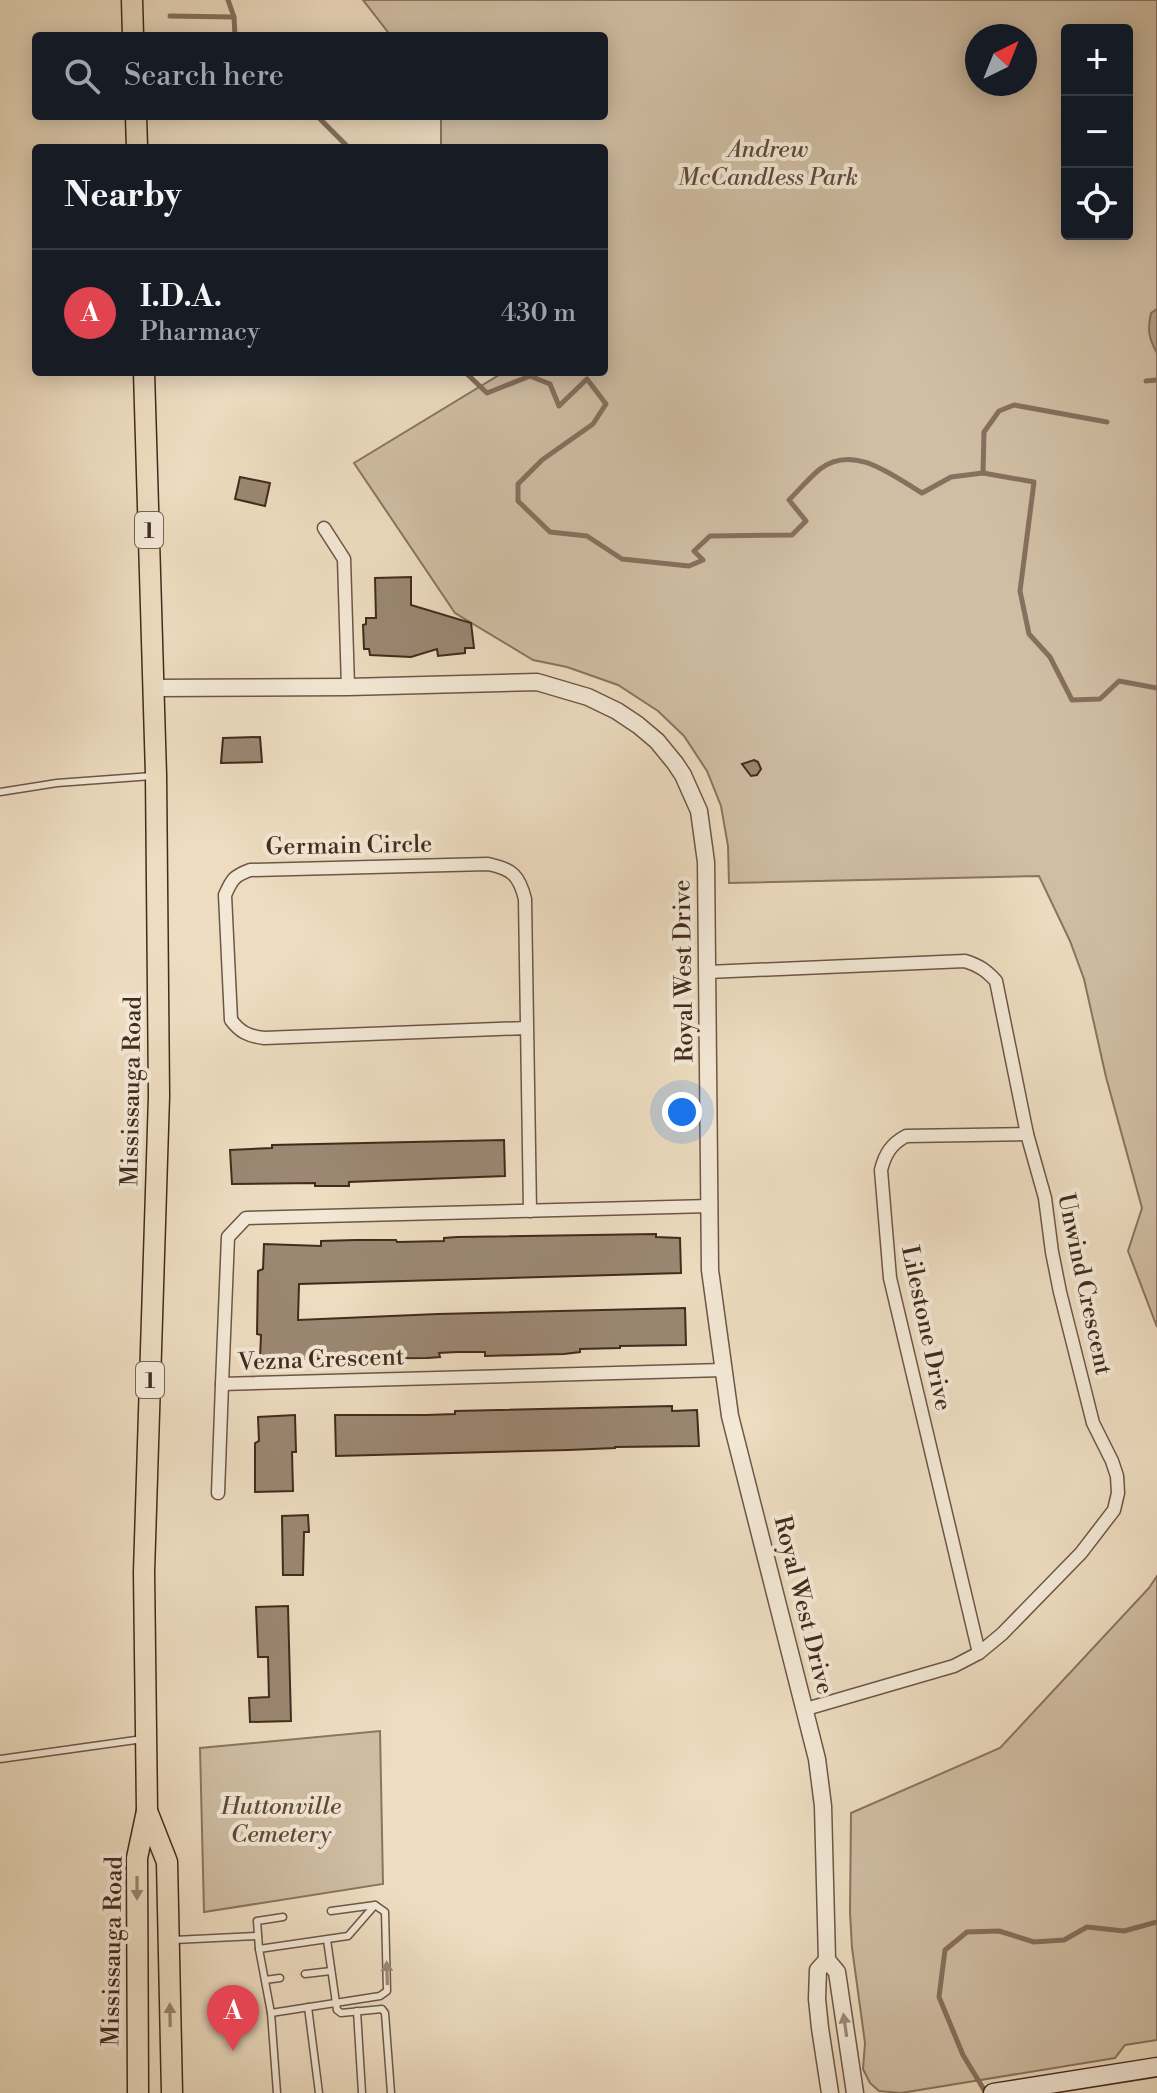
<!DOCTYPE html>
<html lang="en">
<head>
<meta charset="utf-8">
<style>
	body { margin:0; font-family:"Libre Bodoni",serif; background:#20242c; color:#f1f3f6 }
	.controls { position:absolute; right:24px; top:24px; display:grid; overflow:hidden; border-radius:8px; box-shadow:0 4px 20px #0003 }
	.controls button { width:72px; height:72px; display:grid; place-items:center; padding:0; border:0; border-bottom:2px solid #363941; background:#171b24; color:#f1f3f6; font:40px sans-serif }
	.compass { position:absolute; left:965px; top:24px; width:72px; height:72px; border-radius:50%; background:#171b24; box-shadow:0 4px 20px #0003; rotate:43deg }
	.you { position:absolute; left:682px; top:1112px; width:28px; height:28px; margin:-20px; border:6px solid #fff; border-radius:50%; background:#1a73e8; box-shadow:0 0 0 12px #1a73e833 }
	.badge { display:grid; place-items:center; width:52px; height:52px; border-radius:50%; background:#b45309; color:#fff; font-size:26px; font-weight:700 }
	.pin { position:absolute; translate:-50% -66px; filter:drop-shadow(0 2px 4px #0008) }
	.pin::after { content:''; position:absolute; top:42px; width:28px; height:24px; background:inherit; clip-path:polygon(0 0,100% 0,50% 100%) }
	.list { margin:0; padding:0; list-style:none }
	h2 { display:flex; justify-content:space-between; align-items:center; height:104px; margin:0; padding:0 32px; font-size:34px }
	h2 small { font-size:26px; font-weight:400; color:#9ea1a6 }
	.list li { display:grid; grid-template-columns:52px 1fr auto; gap:24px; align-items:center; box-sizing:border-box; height:128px; padding:0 32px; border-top:2px solid #363941 }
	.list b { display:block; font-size:30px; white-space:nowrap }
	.list p { margin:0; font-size:26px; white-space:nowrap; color:#9ea1a6 }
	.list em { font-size:26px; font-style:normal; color:#9ea1a6 }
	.icon { flex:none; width:44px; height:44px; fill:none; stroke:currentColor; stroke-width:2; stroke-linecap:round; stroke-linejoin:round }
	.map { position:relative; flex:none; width:1157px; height:2093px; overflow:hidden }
	.search { position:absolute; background:#171b24; box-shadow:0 4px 20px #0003; left:32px; top:32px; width:576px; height:88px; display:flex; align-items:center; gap:20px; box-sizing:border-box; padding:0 28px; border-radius:8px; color:#9ea1a6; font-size:30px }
	.panel { position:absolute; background:#171b24; box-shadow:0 4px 20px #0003; left:32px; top:144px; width:576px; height:232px; border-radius:8px }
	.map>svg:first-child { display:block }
</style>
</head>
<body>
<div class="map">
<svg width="1157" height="2093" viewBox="0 0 1157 2093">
	<rect width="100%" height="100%" fill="#eddcc0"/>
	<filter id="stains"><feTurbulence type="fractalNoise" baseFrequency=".0025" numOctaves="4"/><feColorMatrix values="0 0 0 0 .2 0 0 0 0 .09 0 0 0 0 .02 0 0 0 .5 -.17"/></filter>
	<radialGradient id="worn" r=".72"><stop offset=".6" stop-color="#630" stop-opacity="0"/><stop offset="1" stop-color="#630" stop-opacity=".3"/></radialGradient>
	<!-- green -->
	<g fill="#d0bea4" stroke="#8a7460" stroke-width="2" fill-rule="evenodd">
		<path d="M363,0H1157V1327L1128,1251L1142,1208L1106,1077L1084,979L1070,941L1039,876L729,883L728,846L721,806L707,771L684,736L658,711L618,685L567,667L533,660L455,613L354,463L504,372H604V148H444L441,144V116H604V36H391ZM1067,30H1127V234H1067ZM977,36H1025V84H977Z"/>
		<polygon points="1157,1576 1157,2040 1125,2045 1115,2058 901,2093 879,2091 870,2083 863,2069 865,2043 852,1948 850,1912 851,1813 1000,1748 1149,1588"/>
		<polygon points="380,1731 383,1884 204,1912 200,1748"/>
	</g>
	<!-- water -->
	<path fill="#b39f89" stroke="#86705e" stroke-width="2" d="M1157,309V353C1149,339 1147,330 1151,313Z"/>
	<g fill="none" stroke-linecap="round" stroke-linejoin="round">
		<!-- stream -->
		<g stroke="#86705e" stroke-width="5">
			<polyline points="228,0 234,17 235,36"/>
			<polyline points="170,16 234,17"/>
			<polyline points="317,116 349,148"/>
			<path d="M465,372L487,393L530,376L550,384L559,406L587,379L606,404L593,424L542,460L518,484V501L550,532L587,536L622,559L689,566L703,560L694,551L710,536L792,535L806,521L789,500C799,490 809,478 820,469C854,443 893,476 922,493L951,477L983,473L1034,482L1020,591L1029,634L1050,657L1072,700L1100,699L1119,681L1157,688"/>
			<polyline points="1146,381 1157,380"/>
			<polyline points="983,473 984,432 999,411 1014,405 1107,422"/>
			<polyline points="986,2093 963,2055 939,1997 945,1950 967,1932 999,1931 1034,1942 1064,1940 1087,1927 1124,1931 1157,1922"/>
		</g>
	</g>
	<!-- building -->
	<g fill="#9b8772" stroke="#432a1d" stroke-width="2">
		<polygon points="240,477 270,483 265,506 235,499"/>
		<polygon points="411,577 411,605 471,623 474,648 465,648 465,653 438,656 437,649 411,657 370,655 369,649 364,649 363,625 366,624 366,618 376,618 375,578"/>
		<polygon points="260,737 262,762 221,763 223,738"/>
		<polygon points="754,760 758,762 761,769 757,775 751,776 742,764"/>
		<polygon points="504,1140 505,1176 349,1182 349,1186 315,1186 315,1183 232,1184 230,1150 272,1148 272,1145"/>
		<polygon points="656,1234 656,1237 680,1238 681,1273 299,1284 298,1320 438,1314 685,1308 686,1345 620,1346 620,1348 580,1349 580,1352 564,1354 485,1356 485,1352 457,1352 439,1353 440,1357 427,1358 297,1359 289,1361 260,1359 261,1335 257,1334 258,1271 263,1269 264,1244 321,1246 321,1241 356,1240 396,1240 397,1242 444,1241 444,1238 457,1237"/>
		<polygon points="672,1406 672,1411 697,1410 699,1446 615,1447 615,1448 568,1450 336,1456 335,1415 426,1415 455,1414 455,1411"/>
		<polygon points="295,1415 296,1452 292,1452 293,1491 255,1492 255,1443 259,1441 258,1417"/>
		<polygon points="308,1515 309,1532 304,1532 303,1575 283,1575 282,1516"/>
		<polygon points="288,1606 291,1721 250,1722 249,1698 269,1697 268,1657 258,1657 256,1607"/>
	</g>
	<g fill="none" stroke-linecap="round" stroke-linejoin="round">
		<!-- service casing -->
		<g stroke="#6e5646" stroke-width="9">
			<g id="service">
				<polyline points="0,792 57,783 152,776"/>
				<polyline points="0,1759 143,1739"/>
				<polyline points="283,1917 257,1921 259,1949 348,1936 375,1905"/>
				<polyline points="174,1940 258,1936"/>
				<polyline points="327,1940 337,2010 341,2013 382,2009 385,2013 391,2093"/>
				<polyline points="259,1949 271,2013 277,2093"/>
				<polyline points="305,1974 331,1971"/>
				<polyline points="265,1980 280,1978"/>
				<polyline points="308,2007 319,2093"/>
				<polyline points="357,2011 362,2093"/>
				<polyline points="271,2013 380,1996 387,1991 385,1912 375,1905 331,1911"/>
			</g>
		</g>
		<!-- minor casing -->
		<g stroke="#6e5646" stroke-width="15">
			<g id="minor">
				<polyline points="324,528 344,559 348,687"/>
				<path d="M708,972L965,961C978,965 986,970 996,981L1027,1134L1045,1198L1052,1252L1060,1292L1093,1423L1112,1461L1117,1476L1118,1493L1114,1510L1081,1553L1002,1634L979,1653L954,1666L806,1709"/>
				<path d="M526,1028L264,1038C248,1036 240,1032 231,1020L225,895C232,879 234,876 250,870L488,864C512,869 519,875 525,899L530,1211"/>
				<polyline points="710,1206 246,1218 228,1237 222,1384 723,1370"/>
				<polyline points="218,1493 222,1384"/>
				<path d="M979,1653L890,1278L881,1170C885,1154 891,1144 906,1136L1027,1134"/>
			</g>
		</g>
		<!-- tertiary casing -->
		<g stroke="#6e5646" stroke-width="19">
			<g id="tertiary">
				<polyline points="153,688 348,687 537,682 588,697 617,711 638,725 657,741 675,763 683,775 699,811 706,862 710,1270 730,1416 817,1759 823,1806 827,1960 837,1972 855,2093"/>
				<polyline points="827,1960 818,1970 817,1999 820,2028 830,2093"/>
			</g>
		</g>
		<!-- secondary casing -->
		<g stroke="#432a1d" stroke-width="21">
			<polyline id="secondary" points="993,2093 1157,2067"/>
		</g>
		<!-- primary casing -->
		<g stroke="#432a1d" stroke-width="23">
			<g id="primary">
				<polyline points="132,0 133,36"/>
				<polyline points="136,116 137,148"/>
				<polyline points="147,1811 167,1862 172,2093"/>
				<polyline points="138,2093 137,1858 147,1811 144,1572 159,1096 156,775 144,372"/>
			</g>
		</g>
		<!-- service -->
		<use href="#service" stroke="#f3e8d6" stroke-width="6"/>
		<!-- minor -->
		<use href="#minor" stroke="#f3e8d6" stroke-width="12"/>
		<!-- tertiary -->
		<use href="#tertiary" stroke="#f3e8d6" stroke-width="16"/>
		<!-- secondary -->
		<use href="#secondary" stroke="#f3e8d6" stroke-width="18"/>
		<!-- primary -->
		<use href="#primary" stroke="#eddcc0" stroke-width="20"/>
	</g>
	<!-- one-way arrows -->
	<defs><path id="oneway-solid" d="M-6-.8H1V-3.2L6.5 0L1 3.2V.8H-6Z" transform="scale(2)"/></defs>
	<g fill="#98836e">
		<use href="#oneway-solid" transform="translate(137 1888) rotate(90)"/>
		<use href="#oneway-solid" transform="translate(170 2015) rotate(-91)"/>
	</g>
	<g fill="#9b897a">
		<use href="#oneway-solid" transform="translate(387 1973) rotate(-92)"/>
		<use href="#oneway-solid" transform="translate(845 2025) rotate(-98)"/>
	</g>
	<g text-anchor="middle" stroke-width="8" stroke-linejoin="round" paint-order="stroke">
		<!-- shield labels -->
		<g fill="#f3e8d6" stroke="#786354" stroke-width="2">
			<rect x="135" y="512" width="28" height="36" rx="6"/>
			<rect x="136" y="1362" width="28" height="36" rx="6"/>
		</g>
		<g font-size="22" font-weight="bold" fill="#432a1d">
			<text x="149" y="538">1</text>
			<text x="150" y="1388">1</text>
		</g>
		<!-- park labels -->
		<g font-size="24" font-style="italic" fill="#5f4838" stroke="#f3e8d6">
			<text x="768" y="157">Andrew<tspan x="768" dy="28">McCandless Park</tspan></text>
			<text x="281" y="1814">Huttonville<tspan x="281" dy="28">Cemetery</tspan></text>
		</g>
		<!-- street labels -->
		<g font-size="24" fill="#432a1d" stroke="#f3e8d6">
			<text transform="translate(349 845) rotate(-1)" y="8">Germain Circle</text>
			<text transform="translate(683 971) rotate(-91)" y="8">Royal West Drive</text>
			<text transform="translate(131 1091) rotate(-89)" y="8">Mississauga Road</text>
			<text transform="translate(1085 1284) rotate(78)" y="8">Unwind Crescent</text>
			<text transform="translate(927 1328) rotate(78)" y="8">Lilestone Drive</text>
			<text transform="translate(321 1359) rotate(-2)" y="8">Vezna Crescent</text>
			<text transform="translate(804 1605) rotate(76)" y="8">Royal West Drive</text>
			<text transform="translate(112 1951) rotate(-89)" y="8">Mississauga Road</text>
		</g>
	</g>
	<rect width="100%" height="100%" filter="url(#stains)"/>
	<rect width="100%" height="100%" fill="url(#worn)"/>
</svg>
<div class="controls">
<button>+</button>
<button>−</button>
<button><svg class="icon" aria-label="locate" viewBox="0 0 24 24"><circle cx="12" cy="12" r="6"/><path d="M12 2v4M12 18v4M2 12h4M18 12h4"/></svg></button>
</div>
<svg class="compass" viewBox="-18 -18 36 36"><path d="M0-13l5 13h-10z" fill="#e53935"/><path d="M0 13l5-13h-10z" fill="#9ea1a6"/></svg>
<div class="you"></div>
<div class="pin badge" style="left:233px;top:2051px;background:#e0444e">A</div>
<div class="search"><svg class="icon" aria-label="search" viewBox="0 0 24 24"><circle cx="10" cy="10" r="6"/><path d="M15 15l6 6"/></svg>Search here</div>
<section class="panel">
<h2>Nearby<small></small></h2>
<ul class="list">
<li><span class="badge" style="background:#e0444e">A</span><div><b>I.D.A.</b><p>Pharmacy</p></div><em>430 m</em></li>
</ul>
</section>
</div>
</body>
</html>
